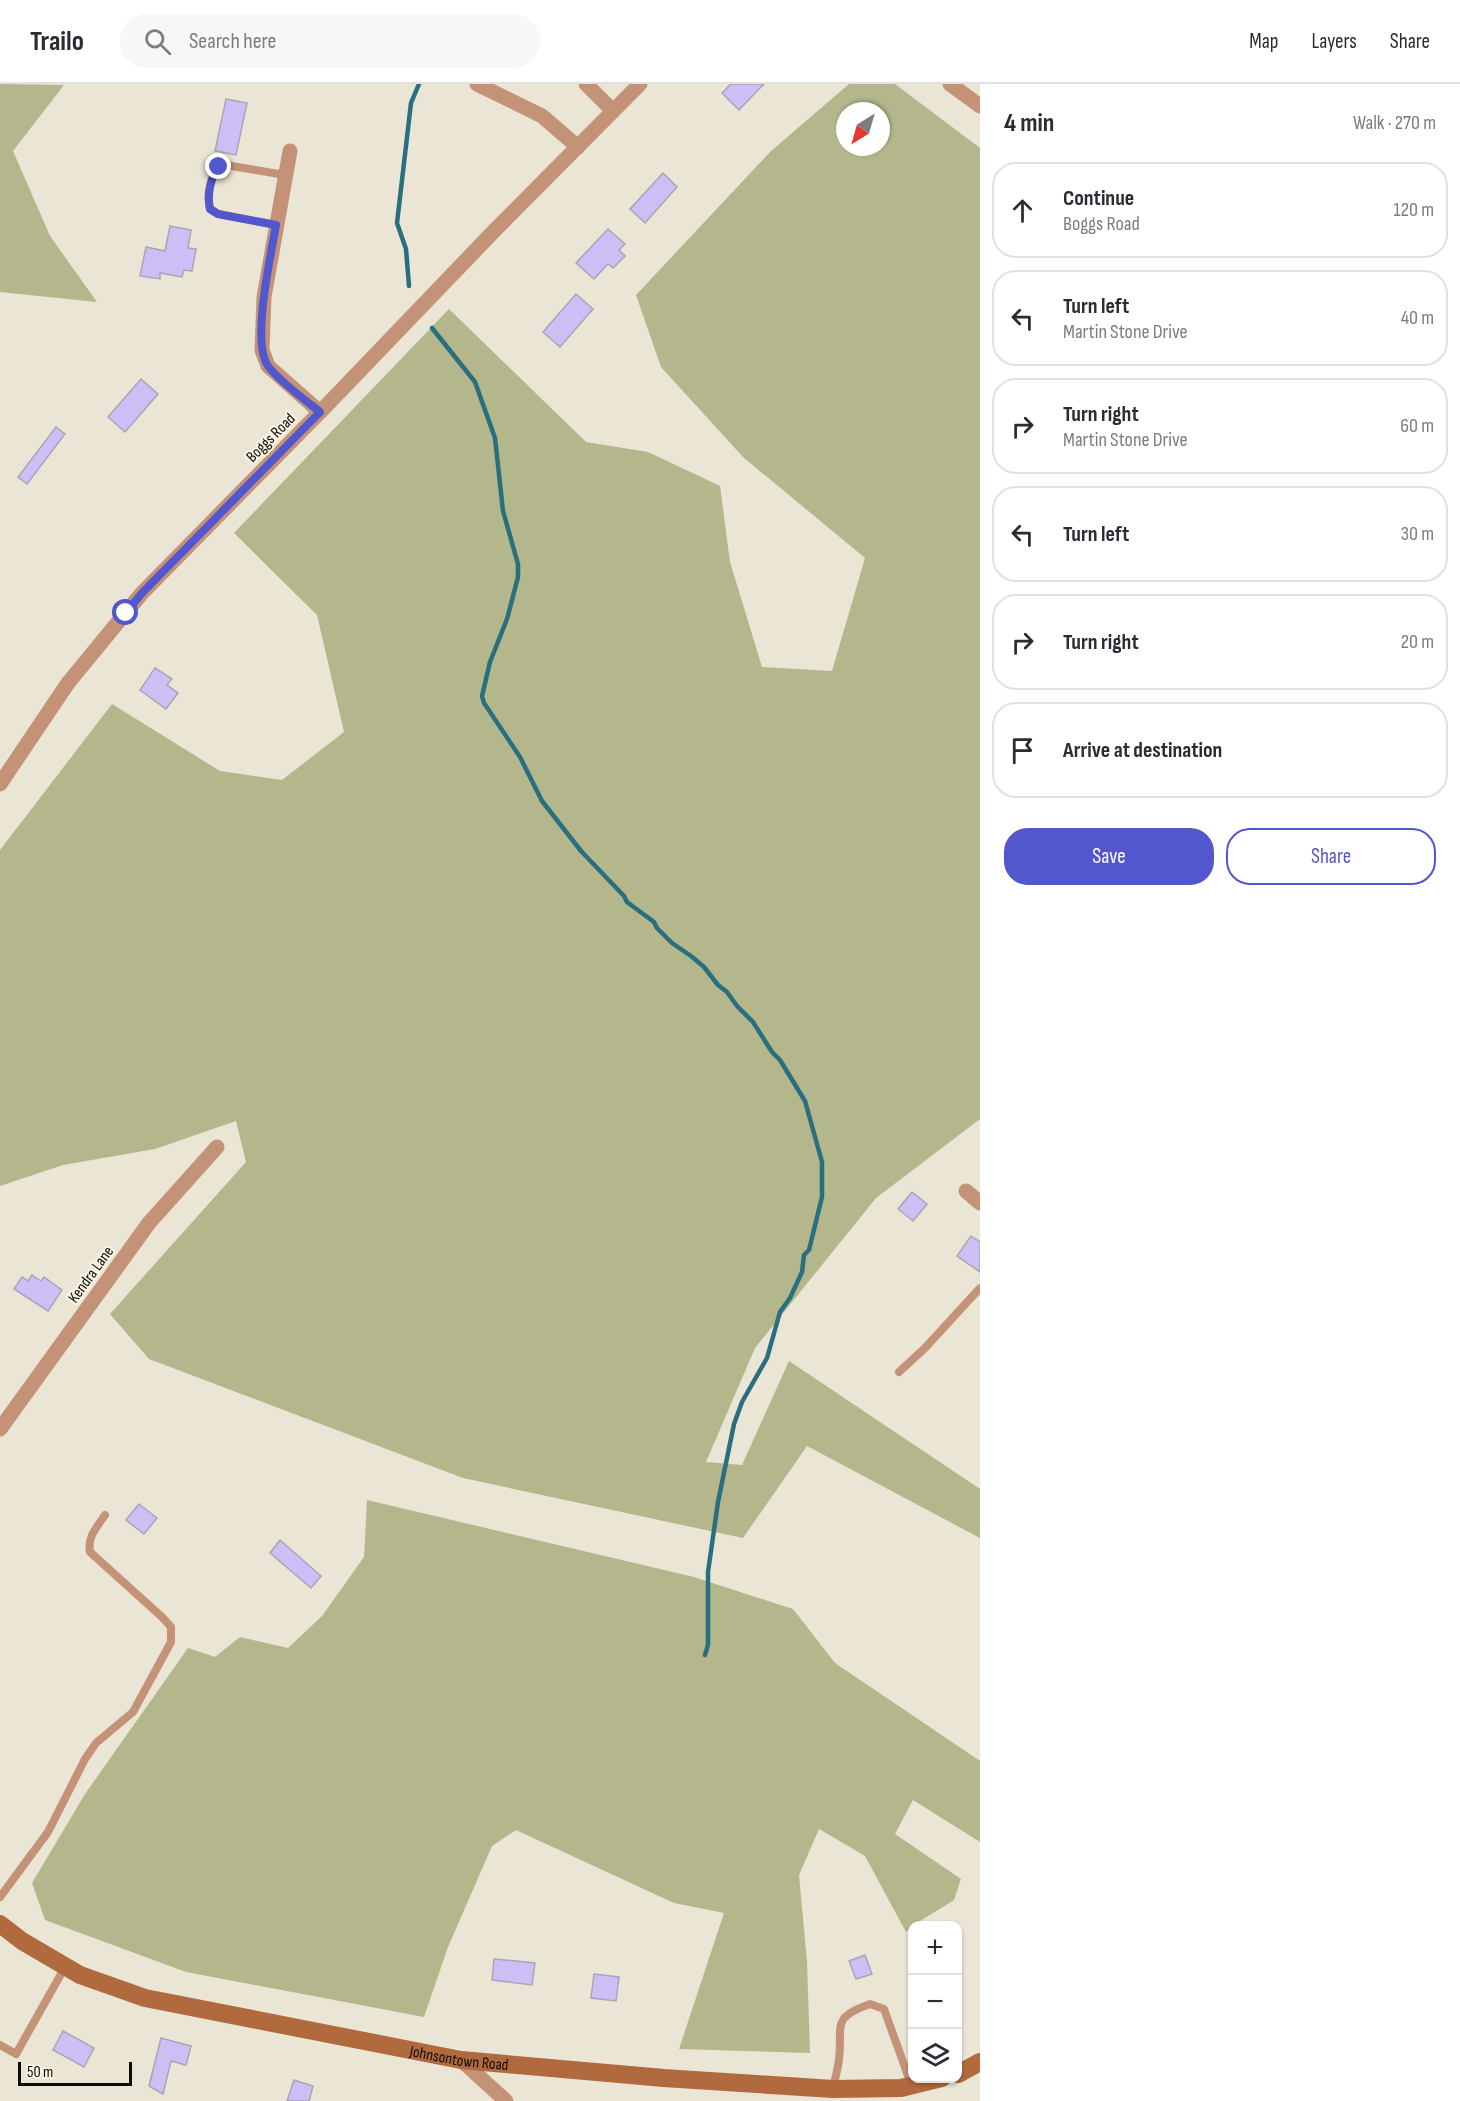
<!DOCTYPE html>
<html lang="en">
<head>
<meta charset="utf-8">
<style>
	body { margin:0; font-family:"Sofia Sans Condensed",sans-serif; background:#f7f7f7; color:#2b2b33 }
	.controls { position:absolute; right:18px; bottom:18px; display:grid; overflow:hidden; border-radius:12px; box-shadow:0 2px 4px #0004 }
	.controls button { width:54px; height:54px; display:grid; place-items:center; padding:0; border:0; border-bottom:2px solid #e1e1e2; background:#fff; color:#2b2b33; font:30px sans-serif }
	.compass { position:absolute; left:836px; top:18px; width:54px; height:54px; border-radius:50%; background:#fff; box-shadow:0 2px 4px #0004; rotate:217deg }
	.scale { position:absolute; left:18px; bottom:15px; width:114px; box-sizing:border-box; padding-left:6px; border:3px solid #0e0c07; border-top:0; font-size:16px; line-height:21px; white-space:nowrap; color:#0e0c07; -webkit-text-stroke:4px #f7f2e1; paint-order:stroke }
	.stop { position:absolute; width:18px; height:18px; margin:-14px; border:4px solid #5257cd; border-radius:50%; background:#fff }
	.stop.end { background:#5257cd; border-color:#fff; box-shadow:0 2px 6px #0008 }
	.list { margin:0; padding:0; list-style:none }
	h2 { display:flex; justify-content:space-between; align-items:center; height:78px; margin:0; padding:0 24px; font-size:26px }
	h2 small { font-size:20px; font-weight:400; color:#7c7c81 }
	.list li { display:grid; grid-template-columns:39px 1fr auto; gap:18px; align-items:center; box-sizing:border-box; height:96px; margin:0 12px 12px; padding:0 12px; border:2px solid #e1e1e2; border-radius:24px }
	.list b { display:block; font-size:22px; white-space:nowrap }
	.list p { margin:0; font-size:20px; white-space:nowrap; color:#7c7c81 }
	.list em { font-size:20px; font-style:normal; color:#7c7c81 }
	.actions { display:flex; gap:12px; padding:18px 24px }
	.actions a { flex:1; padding:14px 0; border:2px solid #5257cd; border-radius:24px; text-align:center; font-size:21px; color:#5257cd }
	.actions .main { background:#5257cd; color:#fff }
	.icon { flex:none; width:33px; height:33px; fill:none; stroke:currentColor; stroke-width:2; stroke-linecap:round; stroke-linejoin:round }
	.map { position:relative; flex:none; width:980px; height:2017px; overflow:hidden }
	header { display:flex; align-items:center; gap:36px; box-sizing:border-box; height:84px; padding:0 30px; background:#fff; border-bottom:2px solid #e1e1e2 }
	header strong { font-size:28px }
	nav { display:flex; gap:33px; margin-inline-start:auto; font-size:21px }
	.search { width:420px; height:54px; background:#f7f7f7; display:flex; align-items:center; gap:15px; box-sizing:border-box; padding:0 21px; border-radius:33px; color:#7c7c81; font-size:22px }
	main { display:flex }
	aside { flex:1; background:#fff }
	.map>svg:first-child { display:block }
</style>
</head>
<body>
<header>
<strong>Trailo</strong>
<div class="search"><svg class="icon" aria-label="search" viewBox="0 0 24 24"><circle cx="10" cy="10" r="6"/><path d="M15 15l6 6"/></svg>Search here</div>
<nav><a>Map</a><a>Layers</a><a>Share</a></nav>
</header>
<main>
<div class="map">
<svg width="980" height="2017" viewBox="0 0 980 2017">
	<rect width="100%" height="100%" fill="#eae5d4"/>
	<!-- green -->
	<g fill="#b3b78b" fill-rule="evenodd">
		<polygon points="0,0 64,1 13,67 50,152 97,218 0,208"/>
		<path d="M849,0H895L980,64V1035L876,1114L755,1264L706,1378L742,1381L789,1277L980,1405V1454L807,1362L743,1454L463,1394L149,1275L110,1230L246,1078L236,1037L155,1065L63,1081L0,1102V766L112,620L220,687L282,696L344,648L317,531L234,449L449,225L586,358L648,368L720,402L730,478L762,583L832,587L865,474L743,373L661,283L636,211L771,67ZM845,27H881V63H845Z"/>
		<polygon points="367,1416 694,1493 793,1525 835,1579 980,1677 980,1758 913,1716 895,1750 961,1795 954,1816 912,1842 906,1848 865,1772 819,1745 799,1791 807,1877 810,1969 679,1965 724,1829 674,1819 516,1746 492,1762 448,1863 424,1933 186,1888 45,1836 32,1799 85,1710 188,1564 215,1573 240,1553 288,1564 322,1532 364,1473"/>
	</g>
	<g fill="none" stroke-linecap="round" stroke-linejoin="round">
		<!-- stream -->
		<g stroke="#296f80" stroke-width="4.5">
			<polyline points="409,202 406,165 397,139 411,19 419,0"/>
			<polyline points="432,244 475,298 495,354 503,427 518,480 518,493 507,535 490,578 482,612 484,619 520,673 542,717 581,767 624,812 627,818 654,838 657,844 672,859 691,872 704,883 718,901 727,908 737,922 753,938 772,968 780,976 805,1017 822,1078 822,1113 809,1166 804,1171 802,1188 790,1214 780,1228 767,1274 742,1318 734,1340 718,1418 708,1488 708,1561 705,1571"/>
		</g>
	</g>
	<!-- building -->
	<g fill="#cebef6" stroke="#a9a5b5" stroke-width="1.5">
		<polygon points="731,0 764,0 739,26 722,9"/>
		<polygon points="226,15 247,19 236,71 215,67"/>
		<polygon points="663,89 677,103 645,139 630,125"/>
		<polygon points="170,142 191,146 188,164 196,165 192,187 184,186 182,193 160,189 160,195 140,192 146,163 165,167"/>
		<polygon points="608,145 625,160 619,166 625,172 613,184 608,180 594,195 576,179"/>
		<polygon points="576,210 593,225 560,263 543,248"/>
		<polygon points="141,295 158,310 125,348 108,333"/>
		<polygon points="56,343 65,350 27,400 18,393"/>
		<polygon points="155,584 172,595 167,601 178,609 166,625 140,606"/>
		<polygon points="912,1108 927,1120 913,1137 898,1125"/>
		<polygon points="971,1152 980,1158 980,1188 957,1172"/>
		<polygon points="32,1191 41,1197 44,1193 62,1206 48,1227 14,1205 22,1193 28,1197"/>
		<polygon points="139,1420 157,1434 144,1450 126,1436"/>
		<polygon points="280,1456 321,1492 311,1504 270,1469"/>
		<polygon points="865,1871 872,1890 856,1895 849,1877"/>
		<polygon points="494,1875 535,1879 532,1901 492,1896"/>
		<polygon points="594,1890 619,1893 616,1917 591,1914"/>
		<polygon points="63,1947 94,1964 84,1983 53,1966"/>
		<polygon points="161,1954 191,1962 186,1981 171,1977 163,2010 149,2002"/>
		<polygon points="294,1996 313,2002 309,2017 287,2017"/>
	</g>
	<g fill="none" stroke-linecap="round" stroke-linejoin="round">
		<!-- lane -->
		<g stroke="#c49377" stroke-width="8">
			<path d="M277,141L218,130L210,125C206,110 210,86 226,81L285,91"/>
			<polyline points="899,1288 925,1264 980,1204"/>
			<path d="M0,1813L48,1748L85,1675L96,1659L133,1628L171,1558V1543L162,1533L90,1468C87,1453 97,1443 105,1431"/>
			<polyline points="0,1961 16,1970 65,1883"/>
			<path d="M833,2004C835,1995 838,1985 839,1975C843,1942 830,1934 870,1920L884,1925L911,2000"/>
		</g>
		<!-- street -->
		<g stroke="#c49377" stroke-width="15">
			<polyline points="477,0 542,32 578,63"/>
			<polyline points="586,0 613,27"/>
			<polyline points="950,0 980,22"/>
			<polyline points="290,67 264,213 262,266 268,282 320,328"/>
			<polyline points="0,700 68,599 142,509 325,323 494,147 640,0"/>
			<polyline points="966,1107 980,1119"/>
			<polyline points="0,1345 149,1139 217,1063"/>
			<polyline points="461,1976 506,2017"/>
		</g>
		<!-- secondary -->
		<g stroke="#b06a3e" stroke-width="18">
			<path id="s1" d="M0,1840L22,1857L80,1891L145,1914L461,1976L664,1994L833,2005L901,2004L942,1994"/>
			<polyline points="958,1990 980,1978"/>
		</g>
	</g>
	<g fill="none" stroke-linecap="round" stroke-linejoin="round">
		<!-- route -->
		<path stroke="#5257cd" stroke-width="8" d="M126,529L142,509L320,328C305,316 279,297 268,282C251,258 271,171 276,141L218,130L210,125C207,112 210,94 219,83"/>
	</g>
	<g text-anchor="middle" stroke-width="4.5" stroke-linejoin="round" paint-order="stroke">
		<!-- street labels -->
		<g font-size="16" fill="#0e0c07" stroke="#f7f2e1">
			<text transform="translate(270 353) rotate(-45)" y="6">Boggs Road</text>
			<text transform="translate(90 1190) rotate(-54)" y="6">Kendra Lane</text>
			<text dy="6" stroke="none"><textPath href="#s1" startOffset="484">Johnsontown Road</textPath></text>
		</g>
	</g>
</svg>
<div class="controls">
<button>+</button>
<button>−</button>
<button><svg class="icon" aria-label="layers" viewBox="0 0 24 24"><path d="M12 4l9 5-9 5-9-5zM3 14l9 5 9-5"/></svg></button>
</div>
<svg class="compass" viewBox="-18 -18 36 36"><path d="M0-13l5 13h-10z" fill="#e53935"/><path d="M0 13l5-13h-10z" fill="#7c7c81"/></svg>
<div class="scale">50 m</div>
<div class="stop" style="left:126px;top:529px"></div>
<div class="stop end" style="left:219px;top:83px"></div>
</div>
<aside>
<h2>4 min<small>Walk · 270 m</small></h2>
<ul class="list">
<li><svg class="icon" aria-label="ahead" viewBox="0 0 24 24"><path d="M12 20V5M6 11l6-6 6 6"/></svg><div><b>Continue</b><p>Boggs Road</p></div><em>120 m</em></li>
<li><svg class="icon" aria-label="left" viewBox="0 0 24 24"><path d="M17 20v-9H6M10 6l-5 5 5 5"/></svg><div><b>Turn left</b><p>Martin Stone Drive</p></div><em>40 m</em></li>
<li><svg class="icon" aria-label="right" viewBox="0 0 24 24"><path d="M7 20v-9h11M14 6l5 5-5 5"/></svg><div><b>Turn right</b><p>Martin Stone Drive</p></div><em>60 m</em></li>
<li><svg class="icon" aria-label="left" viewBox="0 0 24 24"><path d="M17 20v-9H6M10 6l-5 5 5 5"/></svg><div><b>Turn left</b></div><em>30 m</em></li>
<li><svg class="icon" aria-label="right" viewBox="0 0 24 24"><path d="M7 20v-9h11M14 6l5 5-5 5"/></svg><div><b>Turn right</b></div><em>20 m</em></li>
<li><svg class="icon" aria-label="arrive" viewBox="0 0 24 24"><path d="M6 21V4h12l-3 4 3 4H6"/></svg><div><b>Arrive at destination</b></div></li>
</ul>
<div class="actions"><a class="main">Save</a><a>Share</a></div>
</aside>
</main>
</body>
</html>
